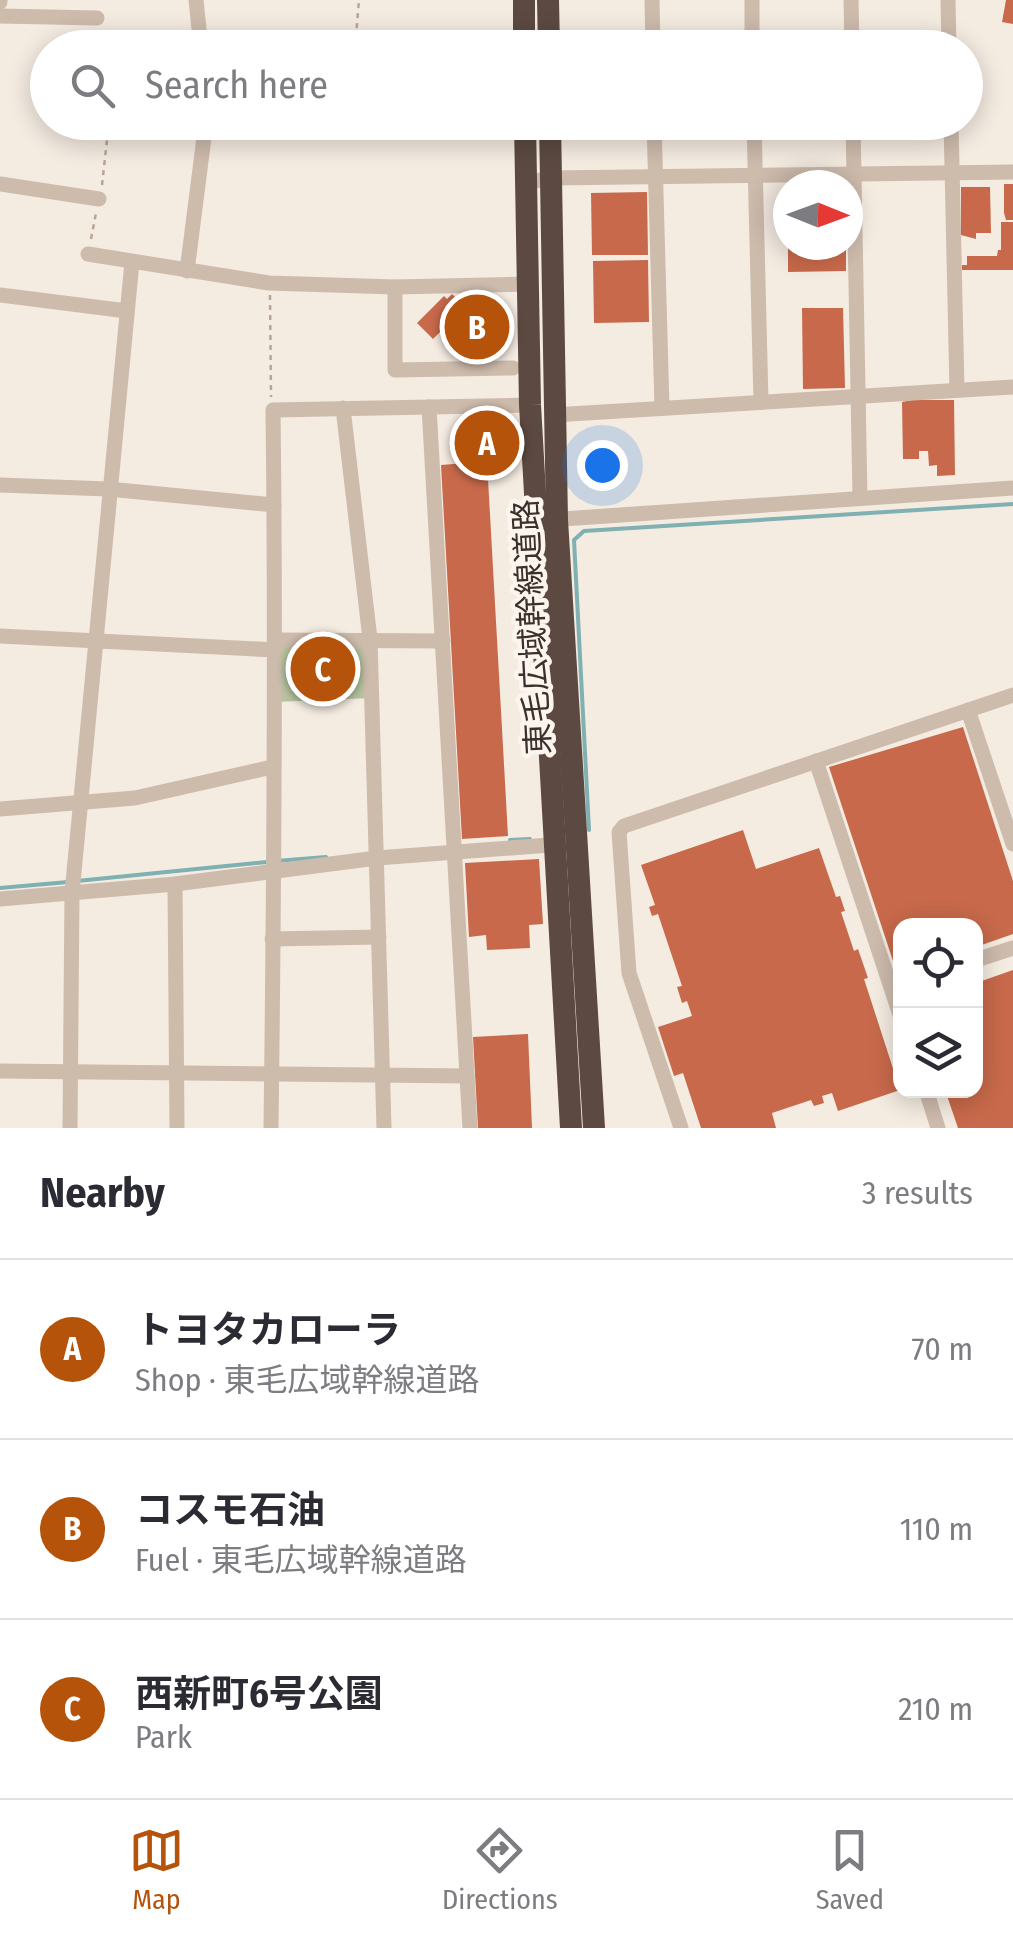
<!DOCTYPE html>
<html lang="en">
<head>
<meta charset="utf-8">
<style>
	body { margin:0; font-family:"Fira Sans Condensed","Noto Sans JP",sans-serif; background:#f2f2f3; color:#2b2b33 }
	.controls { position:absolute; right:30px; bottom:30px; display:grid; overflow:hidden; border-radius:20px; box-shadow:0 5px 25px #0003 }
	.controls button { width:90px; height:90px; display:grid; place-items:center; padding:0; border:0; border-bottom:2px solid #e1e1e2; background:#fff; color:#2b2b33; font:50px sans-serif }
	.compass { position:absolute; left:773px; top:170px; width:90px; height:90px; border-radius:50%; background:#fff; box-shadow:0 5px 25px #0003; rotate:91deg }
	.you { position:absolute; left:602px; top:465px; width:35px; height:35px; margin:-25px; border:8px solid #fff; border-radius:50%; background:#1a73e8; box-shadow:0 0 0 15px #1a73e833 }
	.badge { display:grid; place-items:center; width:65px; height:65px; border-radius:50%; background:#b45309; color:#fff; font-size:32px; font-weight:700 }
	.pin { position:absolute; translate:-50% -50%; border:5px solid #fff; box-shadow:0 2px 10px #0006 }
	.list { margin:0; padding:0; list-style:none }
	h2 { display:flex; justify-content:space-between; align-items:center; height:130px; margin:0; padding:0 40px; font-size:42px }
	h2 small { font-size:32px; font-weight:400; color:#7c7c81 }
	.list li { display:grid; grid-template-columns:65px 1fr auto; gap:30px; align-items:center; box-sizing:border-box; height:180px; padding:0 40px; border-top:2px solid #e1e1e2 }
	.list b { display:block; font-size:38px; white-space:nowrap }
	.list p { margin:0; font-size:32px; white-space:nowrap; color:#7c7c81 }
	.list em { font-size:32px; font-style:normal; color:#7c7c81 }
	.icon { flex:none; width:55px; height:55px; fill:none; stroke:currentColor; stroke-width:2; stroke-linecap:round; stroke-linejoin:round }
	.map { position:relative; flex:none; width:1013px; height:1128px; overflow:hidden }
	.search { position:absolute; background:#fff; box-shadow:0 5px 25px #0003; left:30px; right:30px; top:30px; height:110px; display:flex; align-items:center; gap:25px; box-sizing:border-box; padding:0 35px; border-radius:55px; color:#7c7c81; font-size:38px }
	.sheet { height:670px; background:#fff }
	nav { display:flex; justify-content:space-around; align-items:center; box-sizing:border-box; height:140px; border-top:2px solid #e1e1e2; background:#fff; font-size:28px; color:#7c7c81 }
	nav a { display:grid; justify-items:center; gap:5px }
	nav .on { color:#b45309 }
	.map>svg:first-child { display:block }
</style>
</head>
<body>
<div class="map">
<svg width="1013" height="1128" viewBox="0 0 1013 1128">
	<rect width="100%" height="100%" fill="#f4ebe1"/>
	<!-- green -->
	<polygon fill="#b8c4a0" points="370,639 372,698 274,702 276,640"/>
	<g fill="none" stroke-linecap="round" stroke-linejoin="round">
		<!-- stream -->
		<g stroke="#7fb0b2" stroke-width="4">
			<polyline points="589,830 574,540 584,531 1013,504"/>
			<polyline points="510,840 530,839"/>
			<polyline points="276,861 326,857"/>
			<polyline points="77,881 267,862"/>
			<polyline points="0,888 68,882"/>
		</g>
	</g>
	<!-- building -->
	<g fill="#c8694b">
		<polygon points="1006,0 1013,0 1013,24 1002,22"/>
		<polygon points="1004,184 1013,184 1013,220 1006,220 1004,213"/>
		<polygon points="961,187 990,187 991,233 976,233 976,239 961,235"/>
		<polygon points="647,192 648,255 592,255 591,193"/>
		<polygon points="1001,222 1013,222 1013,270 962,270 962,265 967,265 967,256 997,256 998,250 1001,250"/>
		<polygon points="788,245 846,245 846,271 788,272"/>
		<polygon points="648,260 649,322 594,323 593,261"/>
		<polygon points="452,294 476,318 511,317 511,339 480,340 463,358 448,343 460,330 451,321 433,339 417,323 444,296 447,299"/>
		<polygon points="802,308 843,308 845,388 803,389"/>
		<polygon points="912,400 954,400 955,475 937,476 937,465 929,466 928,451 919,451 919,459 903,459 902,402"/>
		<polygon points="480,462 481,479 488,479 508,836 462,839 441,465"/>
		<polygon points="963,727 1013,881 1013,934 976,947 976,926 900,926 900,972 897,973 829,767"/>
		<polygon points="743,830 756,869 819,848 836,897 840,896 845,911 841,912 854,951 858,949 868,978 864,979 900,1090 838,1111 832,1093 822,1096 824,1103 814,1106 811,1100 772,1113 776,1128 701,1128 683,1073 674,1076 658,1027 692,1016 687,1001 682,1003 677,987 682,986 658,914 652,916 649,907 655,905 641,865"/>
		<polygon points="539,859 543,924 529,925 530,948 487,950 486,935 469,937 465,863"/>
		<polygon points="1013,970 1013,1128 958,1128 945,1090 976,1090 976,983"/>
		<polygon points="528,1034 532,1128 478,1128 473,1037"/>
	</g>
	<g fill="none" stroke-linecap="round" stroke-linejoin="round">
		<!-- path -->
		<g stroke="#b9a596" stroke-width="2.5" stroke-dasharray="5 5" stroke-linecap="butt">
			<polyline points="98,30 99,48"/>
			<polyline points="355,48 359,0"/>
			<polyline points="102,185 109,122"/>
			<polyline points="91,239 96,213"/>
			<polyline points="270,295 271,397"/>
		</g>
		<!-- minor -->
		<g stroke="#cdbbac" stroke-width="15">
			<polyline points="196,0 201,48"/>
			<polyline points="652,0 653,48"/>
			<polyline points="752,0 752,48"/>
			<polyline points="851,0 852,48"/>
			<polyline points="948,0 949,48"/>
			<polyline points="0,2 0,0"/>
			<polyline points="0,16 97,18"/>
			<polyline points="378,122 525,128"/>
			<polyline points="654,122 662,408"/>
			<polyline points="754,122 761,402"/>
			<polyline points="853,122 860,498"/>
			<polyline points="951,122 957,390"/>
			<polyline points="526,183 551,178 1013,172"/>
			<polyline points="0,184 99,199"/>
			<polyline points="88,254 269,283 395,287 527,284"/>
			<polyline points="187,271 206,122"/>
			<polyline points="395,287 395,370 513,368"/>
			<polyline points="0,295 127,311"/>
			<polyline points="429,407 470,1128"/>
			<polyline points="343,408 370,639 384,1128"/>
			<polyline points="553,415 1013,387"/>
			<polyline points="0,485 108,489 274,505"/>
			<polyline points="548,520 1013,488"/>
			<polyline points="0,636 276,650"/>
			<polyline points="276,640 443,641"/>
			<polyline points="968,710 1013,844"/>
			<polyline points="816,761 900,1015"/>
			<polyline points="0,809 135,798 272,767"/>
			<polyline points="175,884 177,1128"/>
			<polyline points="0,899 175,884 377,858 563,844"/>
			<polyline points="272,939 379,937"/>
			<polyline points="976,960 1013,948"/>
			<polyline points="0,1071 467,1076"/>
			<polyline points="926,1090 938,1128"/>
			<polyline points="70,1128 72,893 132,262"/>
			<path d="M271,1128C274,888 276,649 273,410L530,405"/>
			<polyline points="681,1128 629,973 619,832 624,826 1013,695"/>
		</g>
		<!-- highway -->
		<g stroke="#5c4a42" stroke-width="22">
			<polyline points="524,0 524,48"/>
			<polyline points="548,0 549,48"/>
			<polyline points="525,122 530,405 571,1128"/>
			<polyline points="550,122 557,520 594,1128"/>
		</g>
	</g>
	<g text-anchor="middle" stroke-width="9" stroke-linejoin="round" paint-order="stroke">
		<!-- street labels -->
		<g font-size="32" fill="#3b302b" stroke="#fbf5ee">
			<text transform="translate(532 627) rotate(-93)" y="11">東毛広域幹線道路</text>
		</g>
	</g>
</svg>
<div class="controls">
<button><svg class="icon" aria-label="locate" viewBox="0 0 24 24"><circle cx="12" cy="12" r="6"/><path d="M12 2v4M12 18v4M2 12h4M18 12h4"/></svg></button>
<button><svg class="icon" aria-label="layers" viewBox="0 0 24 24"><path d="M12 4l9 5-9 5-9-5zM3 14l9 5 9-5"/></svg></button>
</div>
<svg class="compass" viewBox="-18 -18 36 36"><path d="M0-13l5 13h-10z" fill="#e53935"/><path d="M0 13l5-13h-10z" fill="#7c7c81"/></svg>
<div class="you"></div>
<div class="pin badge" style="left:487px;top:443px">A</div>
<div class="pin badge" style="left:477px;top:327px">B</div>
<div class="pin badge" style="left:323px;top:669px">C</div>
<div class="search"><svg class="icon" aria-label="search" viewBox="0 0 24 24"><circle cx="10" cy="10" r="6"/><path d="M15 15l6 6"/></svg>Search here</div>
</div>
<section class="sheet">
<h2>Nearby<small>3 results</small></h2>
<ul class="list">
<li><span class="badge">A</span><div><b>トヨタカローラ</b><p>Shop · 東毛広域幹線道路</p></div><em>70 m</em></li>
<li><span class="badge">B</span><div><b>コスモ石油</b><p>Fuel · 東毛広域幹線道路</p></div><em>110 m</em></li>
<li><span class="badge">C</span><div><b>西新町6号公園</b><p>Park</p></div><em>210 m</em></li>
</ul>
</section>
<nav>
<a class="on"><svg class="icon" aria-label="map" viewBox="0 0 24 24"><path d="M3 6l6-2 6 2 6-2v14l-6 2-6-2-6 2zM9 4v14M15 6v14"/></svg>Map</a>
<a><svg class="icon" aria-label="directions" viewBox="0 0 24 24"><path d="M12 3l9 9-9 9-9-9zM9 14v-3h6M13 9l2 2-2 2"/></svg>Directions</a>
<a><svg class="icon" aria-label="saved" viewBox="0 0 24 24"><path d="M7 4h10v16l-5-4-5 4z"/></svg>Saved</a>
</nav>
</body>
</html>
